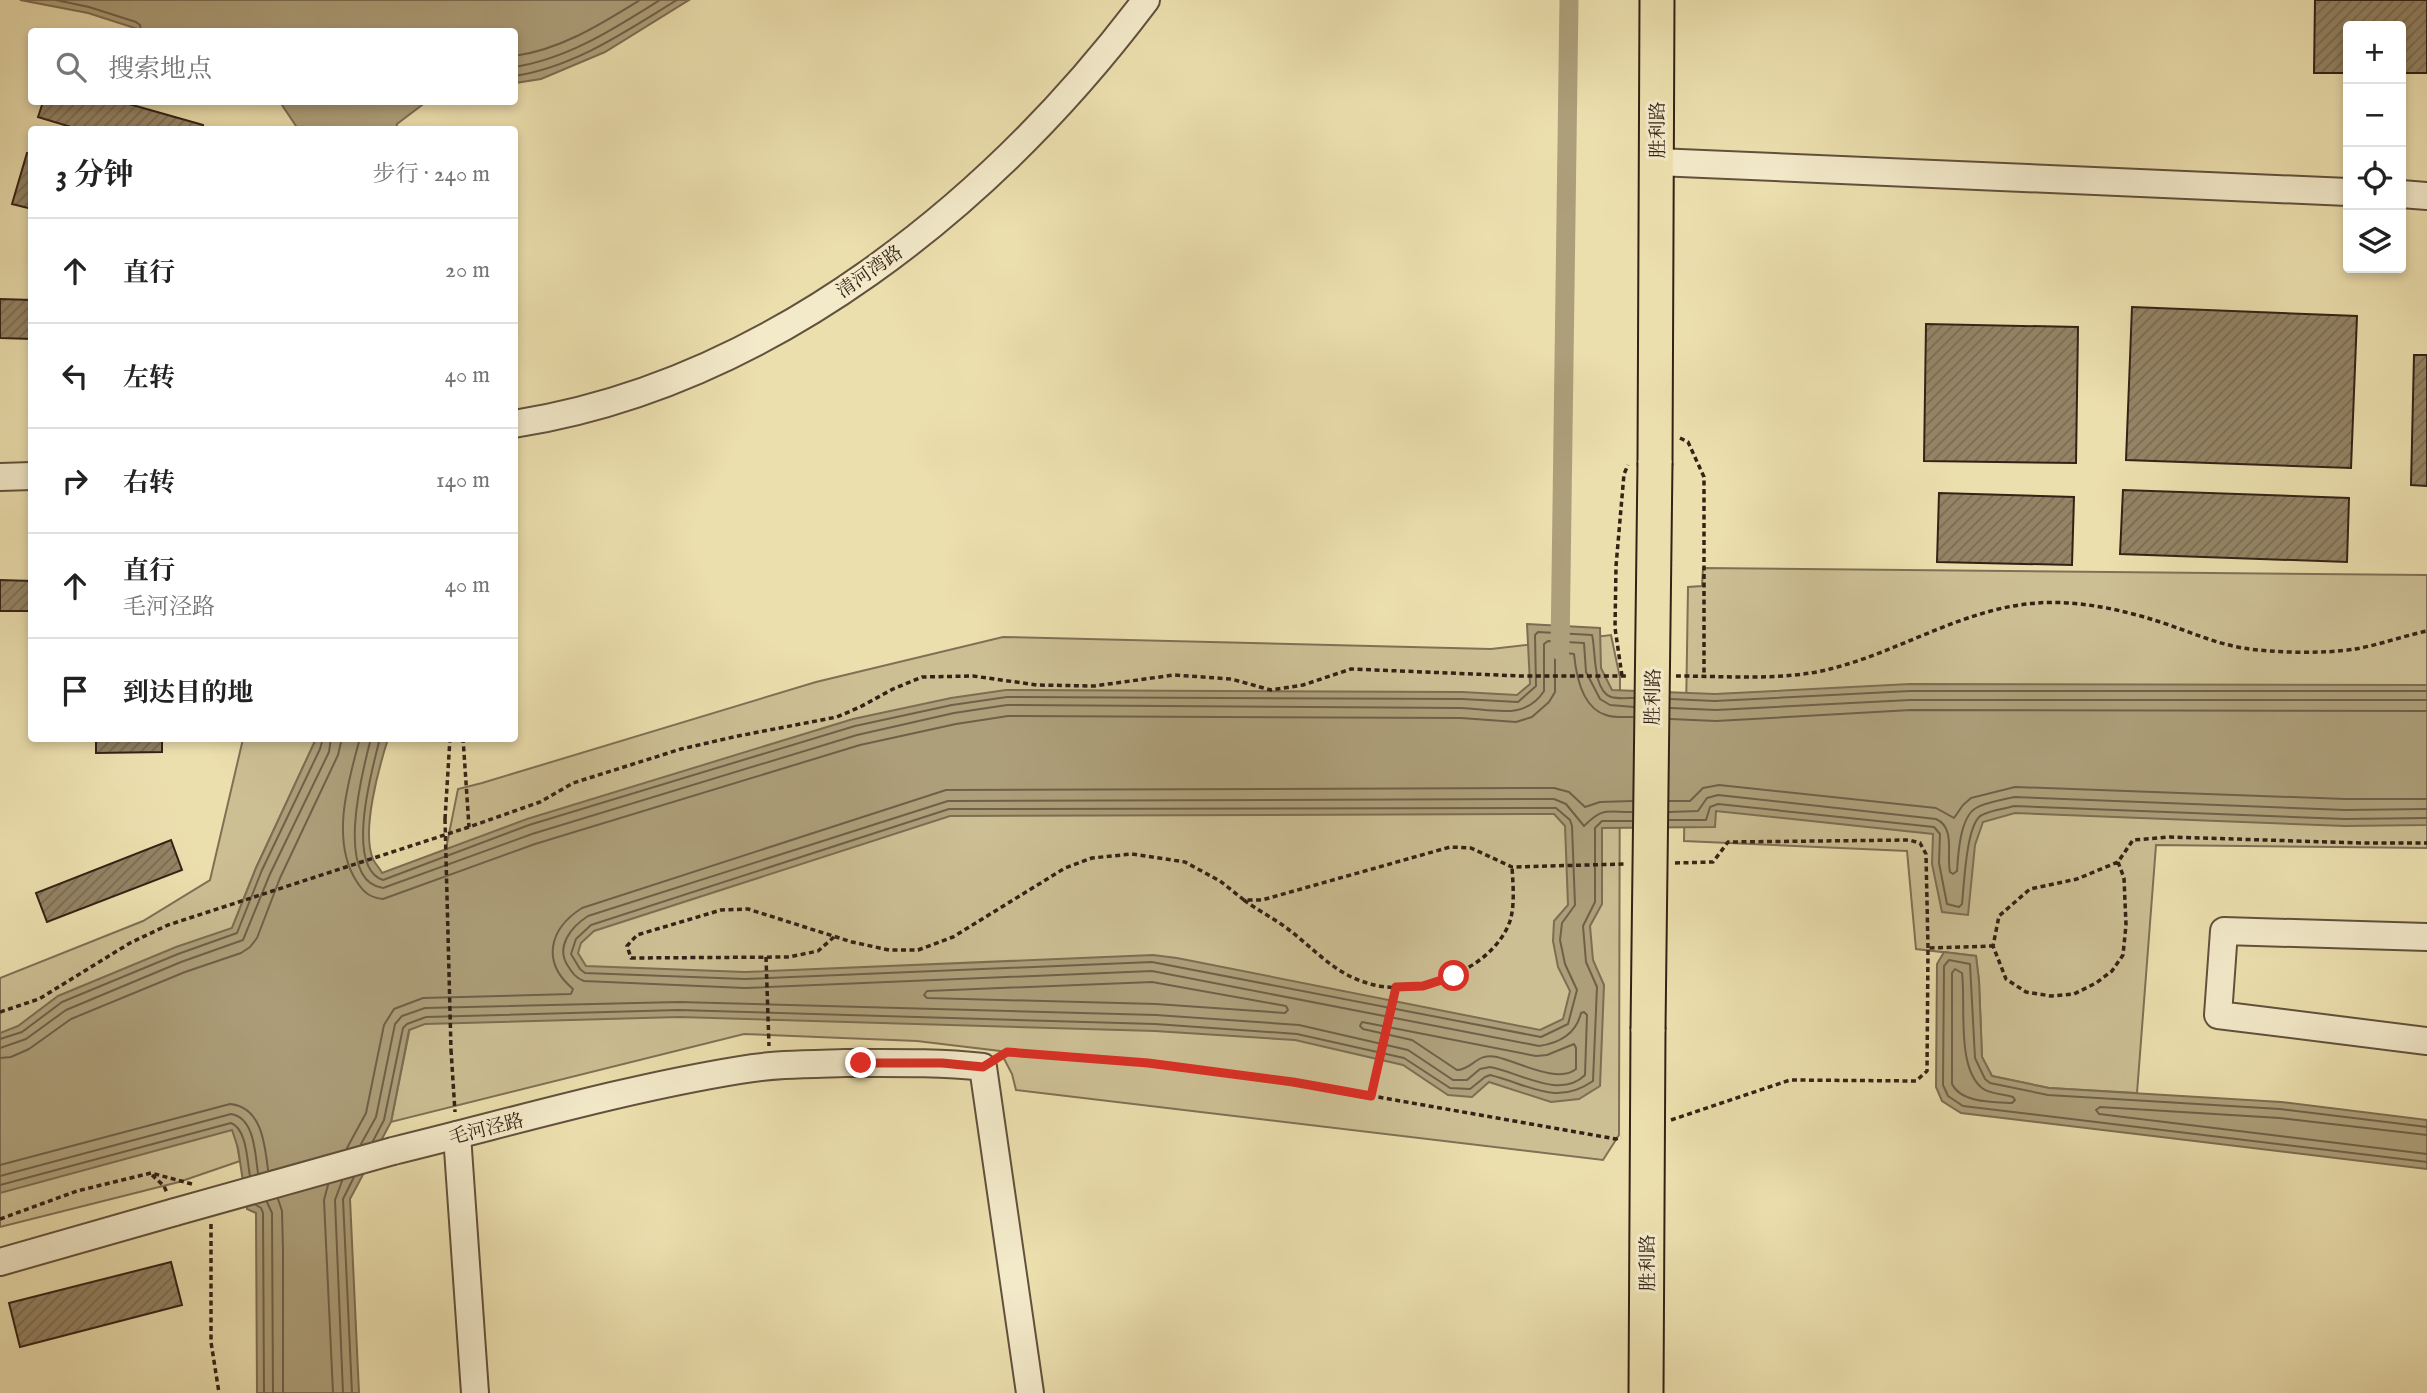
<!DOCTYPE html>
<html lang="zh">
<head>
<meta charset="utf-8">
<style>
	body { margin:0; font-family:"IM FELL English","Noto Serif SC",serif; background:#f2f2f2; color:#222 }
	.controls { position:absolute; right:21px; top:21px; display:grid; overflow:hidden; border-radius:7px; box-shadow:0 4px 10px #0003 }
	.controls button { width:63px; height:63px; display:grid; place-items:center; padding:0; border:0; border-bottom:2px solid #e0e0e0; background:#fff; color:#222; font:35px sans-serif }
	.stop { position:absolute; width:21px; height:21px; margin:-16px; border:5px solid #d93025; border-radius:50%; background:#fff }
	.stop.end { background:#d93025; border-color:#fff; box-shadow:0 2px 7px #0008 }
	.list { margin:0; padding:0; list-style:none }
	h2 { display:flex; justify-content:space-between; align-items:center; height:91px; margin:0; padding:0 28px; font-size:30px }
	h2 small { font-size:23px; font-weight:400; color:#767676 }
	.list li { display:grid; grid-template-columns:46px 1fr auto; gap:21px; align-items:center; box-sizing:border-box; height:105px; padding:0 28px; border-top:2px solid #e0e0e0 }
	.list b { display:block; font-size:26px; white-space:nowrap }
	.list p { margin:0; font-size:23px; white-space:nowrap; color:#767676 }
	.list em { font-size:23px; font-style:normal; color:#767676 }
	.icon { flex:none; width:38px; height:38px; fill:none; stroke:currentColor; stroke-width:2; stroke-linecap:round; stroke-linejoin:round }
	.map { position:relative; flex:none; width:2427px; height:1393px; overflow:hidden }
	.search { position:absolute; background:#fff; box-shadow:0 4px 10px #0003; left:28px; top:28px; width:490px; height:77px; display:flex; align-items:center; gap:18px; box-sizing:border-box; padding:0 24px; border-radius:7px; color:#767676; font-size:26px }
	.panel { position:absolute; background:#fff; box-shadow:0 4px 10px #0003; left:28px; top:126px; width:490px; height:616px; border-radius:7px }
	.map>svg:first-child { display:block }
</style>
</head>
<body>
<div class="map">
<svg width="2427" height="1393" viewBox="0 0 2427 1393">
	<defs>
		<pattern id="building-hatch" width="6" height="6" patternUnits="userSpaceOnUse" patternTransform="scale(1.75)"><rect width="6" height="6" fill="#948465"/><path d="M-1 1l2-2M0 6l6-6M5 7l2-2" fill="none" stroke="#7a6c52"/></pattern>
	</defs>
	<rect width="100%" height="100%" fill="#ecdfae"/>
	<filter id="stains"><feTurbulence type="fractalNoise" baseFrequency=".00286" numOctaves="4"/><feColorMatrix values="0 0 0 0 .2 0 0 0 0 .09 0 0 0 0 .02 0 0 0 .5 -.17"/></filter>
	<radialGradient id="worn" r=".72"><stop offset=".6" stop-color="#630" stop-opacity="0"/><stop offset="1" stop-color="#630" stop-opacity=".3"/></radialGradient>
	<!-- park -->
	<g fill="#cdbf94" stroke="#807055" stroke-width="2">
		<polygon points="1703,568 2427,575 2427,848 2156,845 2137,1093 2049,1088 1992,1076 1982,1057 1979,981 1976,956 1916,949 1907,851 1684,841 1688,587 1702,586"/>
		<polygon points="1611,635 1620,678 1619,1135 1603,1160 1016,1090 1012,1074 1000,1051 917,1041 744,1034 391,1122 458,789 482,783 816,682 1003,637 1491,649"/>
		<polygon points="243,739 316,739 256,868 232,928 232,1118 240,1161 179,1182 0,1227 0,978 143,921 210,880"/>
	</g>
	<!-- water -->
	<g fill="#ad9f7a" stroke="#7d6d52" stroke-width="2" fill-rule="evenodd">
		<polygon points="20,0 689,0 605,52 541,79 515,83 514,32 144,31 88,13"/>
		<polygon points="280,102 426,102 397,124 396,130 298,129"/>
		<path d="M1527,624L1600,628L1601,668L1612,690L1715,694L1910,684L2427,685V825L2345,826L2015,813L1983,822L1975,845L1968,915L1942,912L1932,864L1933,834L1716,811L1715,827L1602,828V904L1590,926L1593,960L1604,985L1600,1086L1579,1099L1551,1102L1489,1082L1472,1097L1448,1095L1403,1065L1295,1040L1155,1031L679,1017L425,1024L409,1030L391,1122L350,1199L359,1393H257L256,1213L247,1209L238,1148L232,1130L0,1193V1033L18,1026L58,996L176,947L232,928L256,868L316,739H388C379,767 361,831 373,859C375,864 380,868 382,873L527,819L853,719L951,698L1006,690L1462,692L1517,695L1530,684ZM1554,814L1565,826L1568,905L1554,921L1553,941L1558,967L1570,991L1563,1019L1540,1030L1177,958L1153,955L745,972L586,966L578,953L581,943L594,931L950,816Z"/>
		<polygon points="1944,952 1976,956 1979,981 1982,1057 1992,1076 2049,1088 2281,1102 2427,1120 2427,1169 1961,1113 1942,1101 1936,1087 1937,964"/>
	</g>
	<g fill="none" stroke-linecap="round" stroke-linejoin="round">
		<!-- shore -->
		<g stroke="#706048" stroke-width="2">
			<polyline points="56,0 89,7 136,22 140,25 141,32"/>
			<path d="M514,56C560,50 601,24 640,0"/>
			<path d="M514,67C568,59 615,28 660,0"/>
			<path d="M514,76C575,67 626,31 677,0"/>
			<polyline points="1670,699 1715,701 1910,691 2427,691"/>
			<polyline points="1670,708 1716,710 1910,700 2427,700"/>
			<polyline points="1670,719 1716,721 1911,710 2427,711"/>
			<path d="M360,738C348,782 330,841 357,882C364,893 371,898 383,899L535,844L860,745L956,724L1008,716L1461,718L1516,722L1532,717L1549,702L1555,692V655L1559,652L1574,654C1576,675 1582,708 1606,715C1614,718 1625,717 1633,717"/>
			<path d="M371,738C363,769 333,881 383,888L532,834L857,735L954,713L1007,705L1461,708C1492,709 1525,721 1544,691V644L1548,641L1584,643L1586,672L1600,699L1610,705L1634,707"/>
			<path d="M380,738C373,766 344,867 383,880L529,825L855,726L952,705L1007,697L1462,699L1518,702L1536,686L1535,635L1538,632L1592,635C1596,649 1592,690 1611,697C1618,699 1627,698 1634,698"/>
			<polyline points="1669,801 1690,801 1703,788 1719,785 1936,808 1954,818 1963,805 1971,798 2015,787 2345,799 2427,799"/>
			<polygon points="1556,808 1570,820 1572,826 1575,905 1562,923 1560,940 1565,964 1577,990 1568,1024 1541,1037 1152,962 745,979 585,973 580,969 571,954 576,939 591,925 949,809"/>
			<path d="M1669,812L1698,811L1707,798L1718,795L1936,819C1956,828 1946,854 1950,872L1953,874L1957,871C1958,855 1960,817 1976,808C1986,802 2002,800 2014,797L2345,810L2427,809"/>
			<path d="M1669,820H1706L1710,807L1718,804L1934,827L1940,834L1939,863L1947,904L1959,907L1962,904C1964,887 1966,822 1982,815C1991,810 2004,809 2014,806L2345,819L2427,818"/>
			<path d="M1955,969L1962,973C1966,1003 1956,1067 1982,1088C1989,1094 2004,1094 2013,1097L2015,1100L2012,1103C1994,1102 1961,1103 1952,1084V973Z"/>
			<polygon points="1152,982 1286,1006 1288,1010 1285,1013 1156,1004 927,998 924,995 927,991"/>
			<path d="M1362,1022L1536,1056L1547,1055L1574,1044L1576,1048V1069C1559,1084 1518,1062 1497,1057C1477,1052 1472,1070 1457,1070L1412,1040L1363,1029L1360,1026Z"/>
			<polyline points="0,1039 22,1032 62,1002 178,954 237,933 262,870 320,749 323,738"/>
			<polyline points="0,1048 26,1039 66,1010 181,962 243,940 270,874 329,752 331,738"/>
			<polyline points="0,1058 11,1057 29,1049 71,1019 185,972 241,953 250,947 257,938 280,878 338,755 342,738"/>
			<polyline points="2427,1127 2280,1109 2048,1095 1990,1083 1985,1079 1975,1058 1970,964 1949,960 1944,966 1943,1085 1948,1096 1963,1106 2427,1162"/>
			<polyline points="2427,1135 2280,1118 2100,1107 2096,1110 2099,1114 2427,1154"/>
			<path d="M373,1141L384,1120L403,1028L407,1024L426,1017L679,1010L1155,1024L1297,1034L1404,1058L1450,1088L1470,1089L1485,1077L1490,1075C1528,1084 1556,1107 1593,1081L1597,987L1586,962L1583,926L1595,902V828L1602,821H1632"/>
			<path d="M361,1144L376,1117L395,1024L402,1016L425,1008L679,1002L1156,1015L1299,1025L1408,1050L1453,1080H1467L1480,1069L1490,1067C1519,1072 1560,1100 1585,1075L1587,1015L1584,1012L1581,1013C1576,1034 1560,1043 1539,1046L1152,971L745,988L584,981C576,978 573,974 568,966C555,947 571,927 588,916L948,801L1554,799L1566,804L1584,826C1603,807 1606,812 1632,812"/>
			<path d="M347,1148L366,1113L384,1025L394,1009L423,998L571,994L573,989C541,962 549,929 582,908L946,790L1554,788L1569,792L1585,807L1600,802L1632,801"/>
			<path d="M0,1165L230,1104C262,1107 265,1145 268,1170"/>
			<path d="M0,1176L231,1114C255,1118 255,1154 258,1173"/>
			<polyline points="342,1181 335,1200 343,1393"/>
			<path d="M0,1185L231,1123C247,1129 247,1161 250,1176"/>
			<polyline points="328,1185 324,1200 333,1393"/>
			<polyline points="278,1199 282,1211 283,1250 283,1393"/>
			<polyline points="267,1202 272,1213 273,1393"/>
			<polyline points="256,1205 261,1208 263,1213 264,1393"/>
			<polyline points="352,1393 343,1199 354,1177"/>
		</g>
		<!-- canal -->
		<polyline stroke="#ad9f7a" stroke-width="19" points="1560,651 1569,0"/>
	</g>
	<!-- building -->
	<g fill="url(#building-hatch)" stroke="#342216" stroke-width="2">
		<polygon points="2315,0 2427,0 2427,73 2401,73 2401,26 2348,26 2348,73 2314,73"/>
		<polygon points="43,102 122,102 203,125 202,130 81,130 38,117"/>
		<polygon points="27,153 32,154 32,209 12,204"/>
		<polygon points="0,299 32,300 32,339 0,338"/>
		<polygon points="2132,307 2357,316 2351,468 2126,460"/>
		<polygon points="1926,324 2078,327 2076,463 1924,461"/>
		<polygon points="2414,355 2427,355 2427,486 2411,485"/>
		<polygon points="2123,490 2349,498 2347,562 2120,554"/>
		<polygon points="1939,493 2074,497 2072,565 1937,562"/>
		<polygon points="0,580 32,581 32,611 0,611"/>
		<polygon points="96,738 162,738 162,752 96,753"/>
		<polygon points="171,840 182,870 47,922 36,893"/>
		<polygon points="171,1262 182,1305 20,1347 9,1303"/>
	</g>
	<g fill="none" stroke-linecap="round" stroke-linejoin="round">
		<!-- minor casing -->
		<g stroke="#62513c" stroke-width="30">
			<g id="minor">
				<polyline points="1657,162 2348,192"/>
				<polyline points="2401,194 2427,196"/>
				<path d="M514,424C770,384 994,202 1146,0"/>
				<polyline points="0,477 32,476"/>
				<polyline points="2427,937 2224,931 2218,1015 2427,1041"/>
				<polyline points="457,1135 475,1393"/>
				<path d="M393,1151C508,1123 623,1089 740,1070C774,1064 810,1064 845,1063C892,1063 937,1062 983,1067L1030,1393"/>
				<polyline points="0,1262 175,1212"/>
			</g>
		</g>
		<!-- major casing -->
		<g stroke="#342216" stroke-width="37">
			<g id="major">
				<polyline points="1655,463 1657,0"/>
				<polyline points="1646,1393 1648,1029"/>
			</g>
		</g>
		<!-- path -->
		<g stroke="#342216" stroke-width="3.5" stroke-dasharray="5 3.5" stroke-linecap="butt">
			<polyline points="1680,438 1688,442 1704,477 1704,676"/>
			<polyline points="1622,676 1615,628 1616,566 1624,474 1628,465"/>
			<path d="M1676,676C1724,676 1784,681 1830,669C1899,652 1964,608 2037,603C2075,600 2120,609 2157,621C2186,630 2213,643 2243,648C2273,653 2325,654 2355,649C2379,645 2403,636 2427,631"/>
			<polyline points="463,738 469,827"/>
			<polyline points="445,819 450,738"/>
			<polyline points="2118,862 2124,878 2126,925 2123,955 2112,971 2096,983 2074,994 2051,996 2026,992 2006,979 1993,946 1999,916 2030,889 2077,879 2118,862 2133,840 2170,837 2360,843 2427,843"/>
			<polyline points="1675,863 1713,862 1728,842 1909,840 1920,843 1926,854 1928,948"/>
			<path d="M1244,900C1256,909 1269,916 1281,924C1309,943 1330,971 1364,982C1412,1000 1492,972 1510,921C1515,905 1513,884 1512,867"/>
			<polyline points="834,937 818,951 789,957 631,958 627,946 637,935 721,910 748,909 852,942 889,950 918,950 953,937 1065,868 1092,858 1132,854 1185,862 1220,881 1244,900 1262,900 1450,847 1471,848 1512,867 1625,864"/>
			<polyline points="766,957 769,1046"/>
			<polyline points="0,1012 39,999 130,943 168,925 469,827 540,802 573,783 681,749 738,736 837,717 860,707 893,689 922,677 973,676 1037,685 1094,686 1174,675 1231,679 1271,690 1303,685 1351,669 1521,676 1626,676"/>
			<polyline points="451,1050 455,1112"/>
			<polyline points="1000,1056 1007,1052 1148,1063 1293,1082 1616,1139 1621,1137"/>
			<polyline points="1371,1096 1396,987"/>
			<polyline points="1671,1120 1790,1080 1916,1081 1927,1071 1928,948 1993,946"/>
			<polyline points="152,1175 164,1186 167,1193"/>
			<polyline points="0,1219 77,1191 151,1173 192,1184"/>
			<polyline points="211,1224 211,1342 219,1393"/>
		</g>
		<!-- minor -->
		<use href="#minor" stroke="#f3eaca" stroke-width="26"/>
		<!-- major -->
		<use href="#major" stroke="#ecdfae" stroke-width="33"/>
		<!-- minor-bridge casing -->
		<g stroke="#62513c" stroke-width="30" stroke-linecap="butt">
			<polyline id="minor-bridge" points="175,1212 393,1151"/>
		</g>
		<!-- major-bridge casing -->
		<g stroke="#342216" stroke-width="37" stroke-linecap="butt">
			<polyline id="major-bridge" points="1648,1029 1655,463"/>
		</g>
		<!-- path-bridge -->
		<polyline stroke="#342216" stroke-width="3.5" stroke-dasharray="5 3.5" stroke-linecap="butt" points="445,819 451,1050"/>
		<!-- minor-bridge -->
		<use href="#minor-bridge" stroke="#f3eaca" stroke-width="26"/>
		<!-- major-bridge -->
		<use href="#major-bridge" stroke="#ecdfae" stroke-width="33"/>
	</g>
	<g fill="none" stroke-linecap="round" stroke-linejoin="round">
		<!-- route -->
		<polyline stroke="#d93025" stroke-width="9" points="861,1063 942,1063 983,1067 1007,1052 1148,1063 1293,1082 1371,1096 1396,987 1423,986 1454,976"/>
	</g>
	<g text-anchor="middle" stroke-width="6" stroke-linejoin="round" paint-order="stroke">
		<!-- street labels -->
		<g font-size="19" fill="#342216" stroke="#f3eaca">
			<text transform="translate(1657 130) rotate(-90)" y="7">胜利路</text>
			<text transform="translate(869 271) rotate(-35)" y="7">清河湾路</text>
			<text transform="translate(1652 697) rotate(-89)" y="7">胜利路</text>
			<text transform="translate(486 1128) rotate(-14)" y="7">毛河泾路</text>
			<text transform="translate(1647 1263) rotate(-90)" y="7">胜利路</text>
		</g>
	</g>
	<rect width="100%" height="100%" filter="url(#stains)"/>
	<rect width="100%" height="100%" fill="url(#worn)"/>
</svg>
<div class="controls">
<button>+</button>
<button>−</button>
<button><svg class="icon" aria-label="locate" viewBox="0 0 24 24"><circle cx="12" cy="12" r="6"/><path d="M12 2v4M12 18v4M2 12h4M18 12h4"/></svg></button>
<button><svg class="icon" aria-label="layers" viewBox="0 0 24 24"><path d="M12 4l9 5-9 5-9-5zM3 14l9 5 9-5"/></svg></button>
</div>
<div class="stop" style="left:1454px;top:976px"></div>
<div class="stop end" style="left:861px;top:1063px"></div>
<div class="search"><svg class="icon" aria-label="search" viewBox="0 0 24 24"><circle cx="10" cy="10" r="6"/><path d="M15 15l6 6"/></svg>搜索地点</div>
<section class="panel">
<h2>3 分钟<small>步行 · 240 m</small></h2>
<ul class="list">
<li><svg class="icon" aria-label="ahead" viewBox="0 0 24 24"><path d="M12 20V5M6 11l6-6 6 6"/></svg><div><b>直行</b></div><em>20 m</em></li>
<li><svg class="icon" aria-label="left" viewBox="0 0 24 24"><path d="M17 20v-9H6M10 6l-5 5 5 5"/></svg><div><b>左转</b></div><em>40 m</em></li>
<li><svg class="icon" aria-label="right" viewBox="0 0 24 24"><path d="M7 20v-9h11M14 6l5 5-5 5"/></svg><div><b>右转</b></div><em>140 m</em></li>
<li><svg class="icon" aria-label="ahead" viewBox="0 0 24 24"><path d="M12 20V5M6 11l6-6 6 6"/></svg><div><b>直行</b><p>毛河泾路</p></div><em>40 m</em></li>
<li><svg class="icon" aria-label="arrive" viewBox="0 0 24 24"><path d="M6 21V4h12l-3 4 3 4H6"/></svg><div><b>到达目的地</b></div></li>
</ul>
</section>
</div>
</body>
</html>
